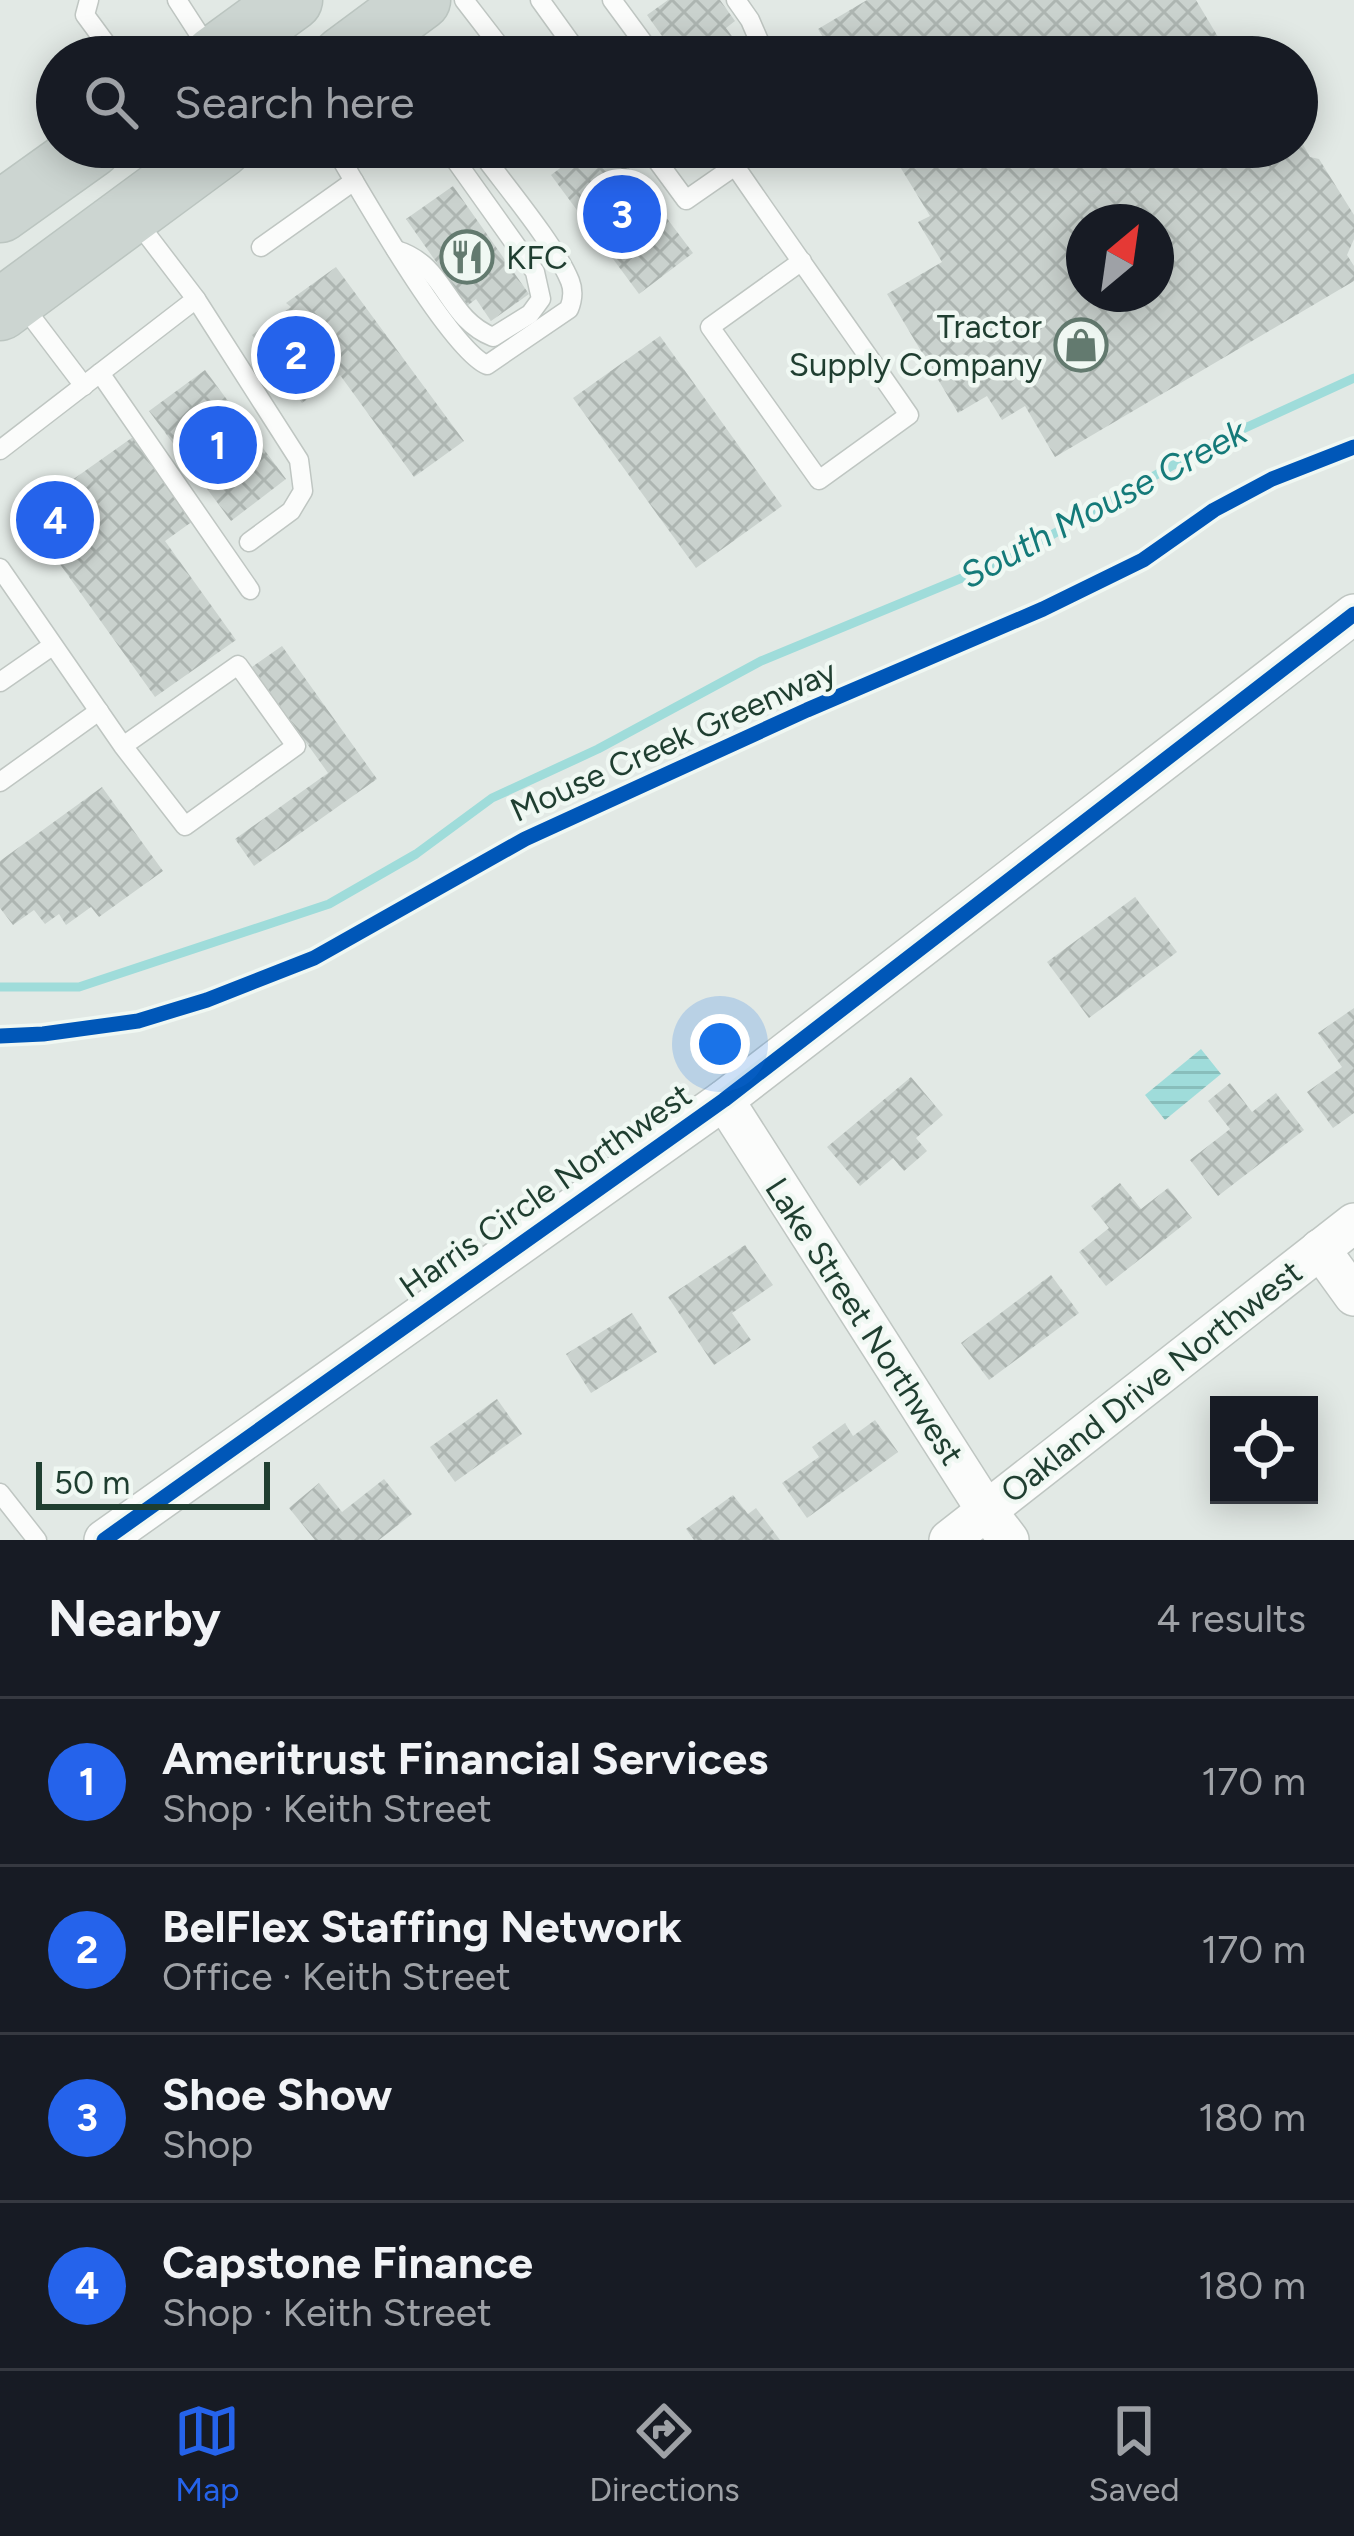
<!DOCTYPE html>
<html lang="en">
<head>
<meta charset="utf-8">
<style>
	body { margin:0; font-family:Figtree,sans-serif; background:#20242c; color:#f1f3f6 }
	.controls { position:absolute; right:36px; bottom:36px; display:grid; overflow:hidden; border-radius:0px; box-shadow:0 6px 30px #0003 }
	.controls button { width:108px; height:108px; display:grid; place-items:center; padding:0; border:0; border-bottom:3px solid #363941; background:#171b24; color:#f1f3f6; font:60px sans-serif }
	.compass { position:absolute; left:1066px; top:204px; width:108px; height:108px; border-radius:50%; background:#171b24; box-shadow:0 6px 30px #0003; rotate:29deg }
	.scale { position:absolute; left:36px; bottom:30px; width:234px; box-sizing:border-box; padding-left:12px; border:6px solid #1f3e30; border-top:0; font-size:33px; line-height:42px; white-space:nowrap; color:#1f3e30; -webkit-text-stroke:9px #f0f8f3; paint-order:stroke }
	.you { position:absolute; left:720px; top:1044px; width:42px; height:42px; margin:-30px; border:9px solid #fff; border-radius:50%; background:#1a73e8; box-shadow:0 0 0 18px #1a73e833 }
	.badge { display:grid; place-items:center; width:78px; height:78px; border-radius:50%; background:#2563eb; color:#fff; font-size:39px; font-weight:700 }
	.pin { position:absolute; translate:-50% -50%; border:6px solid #fff; box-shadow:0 3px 12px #0006 }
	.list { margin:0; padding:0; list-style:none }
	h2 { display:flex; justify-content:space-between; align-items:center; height:156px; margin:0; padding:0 48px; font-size:51px }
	h2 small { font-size:39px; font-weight:400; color:#9ea1a6 }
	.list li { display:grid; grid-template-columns:78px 1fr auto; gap:36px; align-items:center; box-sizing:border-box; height:168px; padding:0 48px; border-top:3px solid #363941 }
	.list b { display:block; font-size:45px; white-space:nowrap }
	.list p { margin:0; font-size:39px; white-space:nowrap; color:#9ea1a6 }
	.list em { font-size:39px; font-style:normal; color:#9ea1a6 }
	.icon { flex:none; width:66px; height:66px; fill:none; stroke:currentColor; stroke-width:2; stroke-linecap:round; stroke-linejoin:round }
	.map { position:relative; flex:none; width:1354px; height:1540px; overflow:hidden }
	.search { position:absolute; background:#171b24; box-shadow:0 6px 30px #0003; left:36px; right:36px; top:36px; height:132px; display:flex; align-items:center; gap:30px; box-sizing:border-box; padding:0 42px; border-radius:66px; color:#9ea1a6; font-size:45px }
	.sheet { height:828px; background:#171b24 }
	nav { display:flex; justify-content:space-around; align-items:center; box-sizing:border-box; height:168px; border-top:3px solid #363941; background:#171b24; font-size:33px; color:#9ea1a6 }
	nav a { display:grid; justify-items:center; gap:6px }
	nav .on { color:#2563eb }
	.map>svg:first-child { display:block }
</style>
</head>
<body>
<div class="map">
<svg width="1354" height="1540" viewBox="0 0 1354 1540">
	<defs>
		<pattern id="water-rules" width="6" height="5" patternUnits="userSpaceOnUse" patternTransform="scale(3)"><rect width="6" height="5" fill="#9fdcda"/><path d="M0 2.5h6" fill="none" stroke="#88bebb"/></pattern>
		<pattern id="building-cross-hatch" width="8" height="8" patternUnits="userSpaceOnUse" patternTransform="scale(3)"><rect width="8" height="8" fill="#cad2ce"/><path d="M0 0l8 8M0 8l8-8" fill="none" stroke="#adb5b1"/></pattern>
	</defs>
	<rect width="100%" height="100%" fill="#e2e9e5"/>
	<!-- water -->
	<polygon fill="url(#water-rules)" points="1201,1049 1221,1074 1165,1120 1145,1095"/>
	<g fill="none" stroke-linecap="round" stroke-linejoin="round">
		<!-- stream -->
		<polyline stroke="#9fdcda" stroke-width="9" points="0,987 79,987 329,904 416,854 492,798 598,749 761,661 1015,556 1208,445 1354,378"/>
	</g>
	<!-- building -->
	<g fill="url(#building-cross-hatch)" fill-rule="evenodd">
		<polygon points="668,0 720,0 735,21 726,28 747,57 677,57 647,15"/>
		<polygon points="867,0 1196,0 1230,57 835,57 818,29"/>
		<path d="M1297,134L1310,157L1319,159L1354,215V239L1347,255L1354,266V281L1055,457L1025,406L1002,420L987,396L958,413L887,294L942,262L918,222L930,216L888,147H1297ZM1084,222H1156V294H1084Z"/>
		<polygon points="588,147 613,147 693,253 639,294 551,175"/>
		<polygon points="453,186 529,294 491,321 476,299 467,306 406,219"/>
		<polygon points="336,267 464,441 414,477 340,375 302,403 252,335 291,307 286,303"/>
		<polygon points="660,336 782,506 696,568 573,398"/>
		<polygon points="205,370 286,479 231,521 149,411"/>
		<polygon points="133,437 193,521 165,541 236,640 155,697 24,514"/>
		<polygon points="282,646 377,779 254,866 235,839 328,773 252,667"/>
		<polygon points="102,787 163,871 99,917 91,907 66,925 59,914 45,924 34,910 13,925 0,908 0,861"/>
		<polygon points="1135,897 1177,952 1089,1018 1047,962"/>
		<polygon points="1354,1008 1354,1113 1333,1128 1307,1092 1342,1067 1318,1033"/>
		<polygon points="911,1077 943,1115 916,1138 927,1151 904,1171 893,1158 860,1186 827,1147"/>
		<polygon points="1230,1083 1252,1112 1276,1093 1304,1130 1218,1196 1190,1160 1230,1129 1208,1101"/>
		<polygon points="1120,1183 1141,1209 1168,1188 1192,1218 1106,1286 1079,1252 1109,1228 1091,1206"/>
		<polygon points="745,1245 773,1285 732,1313 751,1340 714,1365 668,1297"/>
		<polygon points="1051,1275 1079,1313 989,1380 961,1343"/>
		<polygon points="632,1313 657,1352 591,1393 566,1354"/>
		<polygon points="497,1399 522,1434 455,1482 430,1447"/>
		<polygon points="875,1420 898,1452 807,1518 782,1483 819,1457 812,1447 845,1423 853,1436"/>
		<polygon points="384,1479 412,1514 379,1540 315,1540 289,1508 319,1483 342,1512"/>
		<polygon points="733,1495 748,1514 756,1508 780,1540 694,1540 686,1529"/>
	</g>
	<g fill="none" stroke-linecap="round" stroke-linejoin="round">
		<!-- service casing -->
		<g stroke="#bfc6c2" stroke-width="21">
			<g id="service">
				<polyline points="89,0 85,15 116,57"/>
				<polyline points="177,0 208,48"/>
				<polyline points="464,0 508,57"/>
				<polyline points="540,0 581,57"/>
				<polyline points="612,0 654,57"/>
				<polyline points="736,0 750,20 766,57"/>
				<polyline points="393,27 414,57"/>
				<path d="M334,147C359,189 450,350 487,365L569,309C573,299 574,291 570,281C555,244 503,183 477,147"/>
				<polyline points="647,147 686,200 735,166"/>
				<path d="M722,147C783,237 847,325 909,415L819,480L710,327L802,261"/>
				<polyline points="261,247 354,181"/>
				<path d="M396,250C447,265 445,318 493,337L530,314L541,299L535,272L446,147"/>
				<polyline points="196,299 299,460 303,491 291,511 249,542"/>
				<polyline points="21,303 84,386"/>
				<polyline points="100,373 250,590"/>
				<polyline points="0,450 196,299 135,219"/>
				<polyline points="0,568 123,746 185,826 296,746 238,665 123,746"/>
				<polyline points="0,682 52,646"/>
				<polyline points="0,782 99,711"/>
				<polyline points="0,1493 37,1540"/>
			</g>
		</g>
		<!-- minor casing -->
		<g stroke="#bfc6c2" stroke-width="42">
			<g id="minor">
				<polyline points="724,1100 986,1510 1009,1540"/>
				<polyline points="1320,1249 1354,1296"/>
				<polyline points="104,1540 724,1100 1354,614"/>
				<polyline points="949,1540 1354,1223"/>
			</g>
		</g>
		<!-- primary casing -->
		<g stroke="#bbc5c0" stroke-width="63">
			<g id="primary">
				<polyline points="214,57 292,0"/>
				<polyline points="343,57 420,0"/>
				<polyline points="0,212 91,147"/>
				<polyline points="0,310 221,147"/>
			</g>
		</g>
		<!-- service -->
		<use href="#service" stroke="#fbfcfb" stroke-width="18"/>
		<!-- minor -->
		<use href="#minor" stroke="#fbfcfb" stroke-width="39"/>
		<!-- primary -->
		<use href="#primary" stroke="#ccd5d1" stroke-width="60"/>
		<!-- cycleway casing -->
		<g stroke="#f0f8f3" stroke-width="22">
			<g id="cycleway">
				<polyline points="0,1036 43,1034 138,1021 207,1000 314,958 525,839 807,710 1043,609 1143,560 1214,510 1272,479 1354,447"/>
				<polyline points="104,1540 724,1100 1354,614"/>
			</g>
		</g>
		<!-- cycleway -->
		<use href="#cycleway" stroke="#0057b8" stroke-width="15"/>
	</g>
	<!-- icons -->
	<defs>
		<g id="restaurant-ring" transform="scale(2.7)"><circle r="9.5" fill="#f0f8f3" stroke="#637a6f" stroke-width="1.5"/><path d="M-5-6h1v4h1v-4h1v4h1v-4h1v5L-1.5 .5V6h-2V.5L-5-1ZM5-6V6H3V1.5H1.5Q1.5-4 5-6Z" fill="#637a6f"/></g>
		<g id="shop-ring" transform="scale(2.7)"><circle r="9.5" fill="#f0f8f3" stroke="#637a6f" stroke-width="1.5"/><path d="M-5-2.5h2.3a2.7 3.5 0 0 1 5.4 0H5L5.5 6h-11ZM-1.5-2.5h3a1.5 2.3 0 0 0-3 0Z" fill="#637a6f"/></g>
	</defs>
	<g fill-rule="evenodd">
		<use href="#restaurant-ring" x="467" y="257"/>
		<use href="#shop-ring" x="1081" y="345"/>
	</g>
	<g text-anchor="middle" stroke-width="9" stroke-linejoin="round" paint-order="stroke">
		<!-- poi labels -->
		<g font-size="33" fill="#1f3e30" stroke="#f0f8f3" text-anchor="start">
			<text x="506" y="269">KFC</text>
			<text x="1042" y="338" text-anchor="end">Tractor<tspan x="1042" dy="38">Supply Company</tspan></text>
		</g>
		<!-- street labels -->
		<g font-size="33" fill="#1f3e30" stroke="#f0f8f3">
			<text transform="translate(673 740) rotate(-24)" y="12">Mouse Creek Greenway</text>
			<text transform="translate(545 1190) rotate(-35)" y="12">Harris Circle Northwest</text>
			<text transform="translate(865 1321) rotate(57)" y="12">Lake Street Northwest</text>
			<text transform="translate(1151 1381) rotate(-38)" y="12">Oakland Drive Northwest</text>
		</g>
		<!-- water labels -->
		<g font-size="36" font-style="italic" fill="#147a79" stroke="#f0f8f3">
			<text transform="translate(1103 503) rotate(-28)" y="13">South Mouse Creek</text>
		</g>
	</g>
</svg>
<div class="controls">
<button><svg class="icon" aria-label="locate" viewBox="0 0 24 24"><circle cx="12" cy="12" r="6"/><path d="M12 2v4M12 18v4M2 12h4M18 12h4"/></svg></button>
</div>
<svg class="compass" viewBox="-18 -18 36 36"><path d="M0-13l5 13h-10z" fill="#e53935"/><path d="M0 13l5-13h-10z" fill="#9ea1a6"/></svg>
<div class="scale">50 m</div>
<div class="you"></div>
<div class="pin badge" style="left:218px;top:445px">1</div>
<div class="pin badge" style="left:296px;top:355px">2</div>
<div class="pin badge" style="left:622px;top:214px">3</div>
<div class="pin badge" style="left:55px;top:520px">4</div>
<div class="search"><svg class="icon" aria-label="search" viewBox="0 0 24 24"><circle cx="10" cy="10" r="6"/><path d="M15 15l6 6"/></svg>Search here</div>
</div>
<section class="sheet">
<h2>Nearby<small>4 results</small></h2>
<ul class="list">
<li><span class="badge">1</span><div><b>Ameritrust Financial Services</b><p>Shop · Keith Street</p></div><em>170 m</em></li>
<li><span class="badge">2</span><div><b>BelFlex Staffing Network</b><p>Office · Keith Street</p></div><em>170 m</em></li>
<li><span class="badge">3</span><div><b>Shoe Show</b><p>Shop</p></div><em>180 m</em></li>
<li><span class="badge">4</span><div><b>Capstone Finance</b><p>Shop · Keith Street</p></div><em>180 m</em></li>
</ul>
</section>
<nav>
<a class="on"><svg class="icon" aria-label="map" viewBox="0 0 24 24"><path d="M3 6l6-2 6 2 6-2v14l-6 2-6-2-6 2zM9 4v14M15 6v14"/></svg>Map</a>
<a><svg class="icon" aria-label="directions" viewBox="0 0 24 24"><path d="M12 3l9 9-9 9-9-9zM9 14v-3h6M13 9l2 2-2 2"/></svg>Directions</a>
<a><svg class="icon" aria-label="saved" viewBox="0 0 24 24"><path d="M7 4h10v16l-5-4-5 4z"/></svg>Saved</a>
</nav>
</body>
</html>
